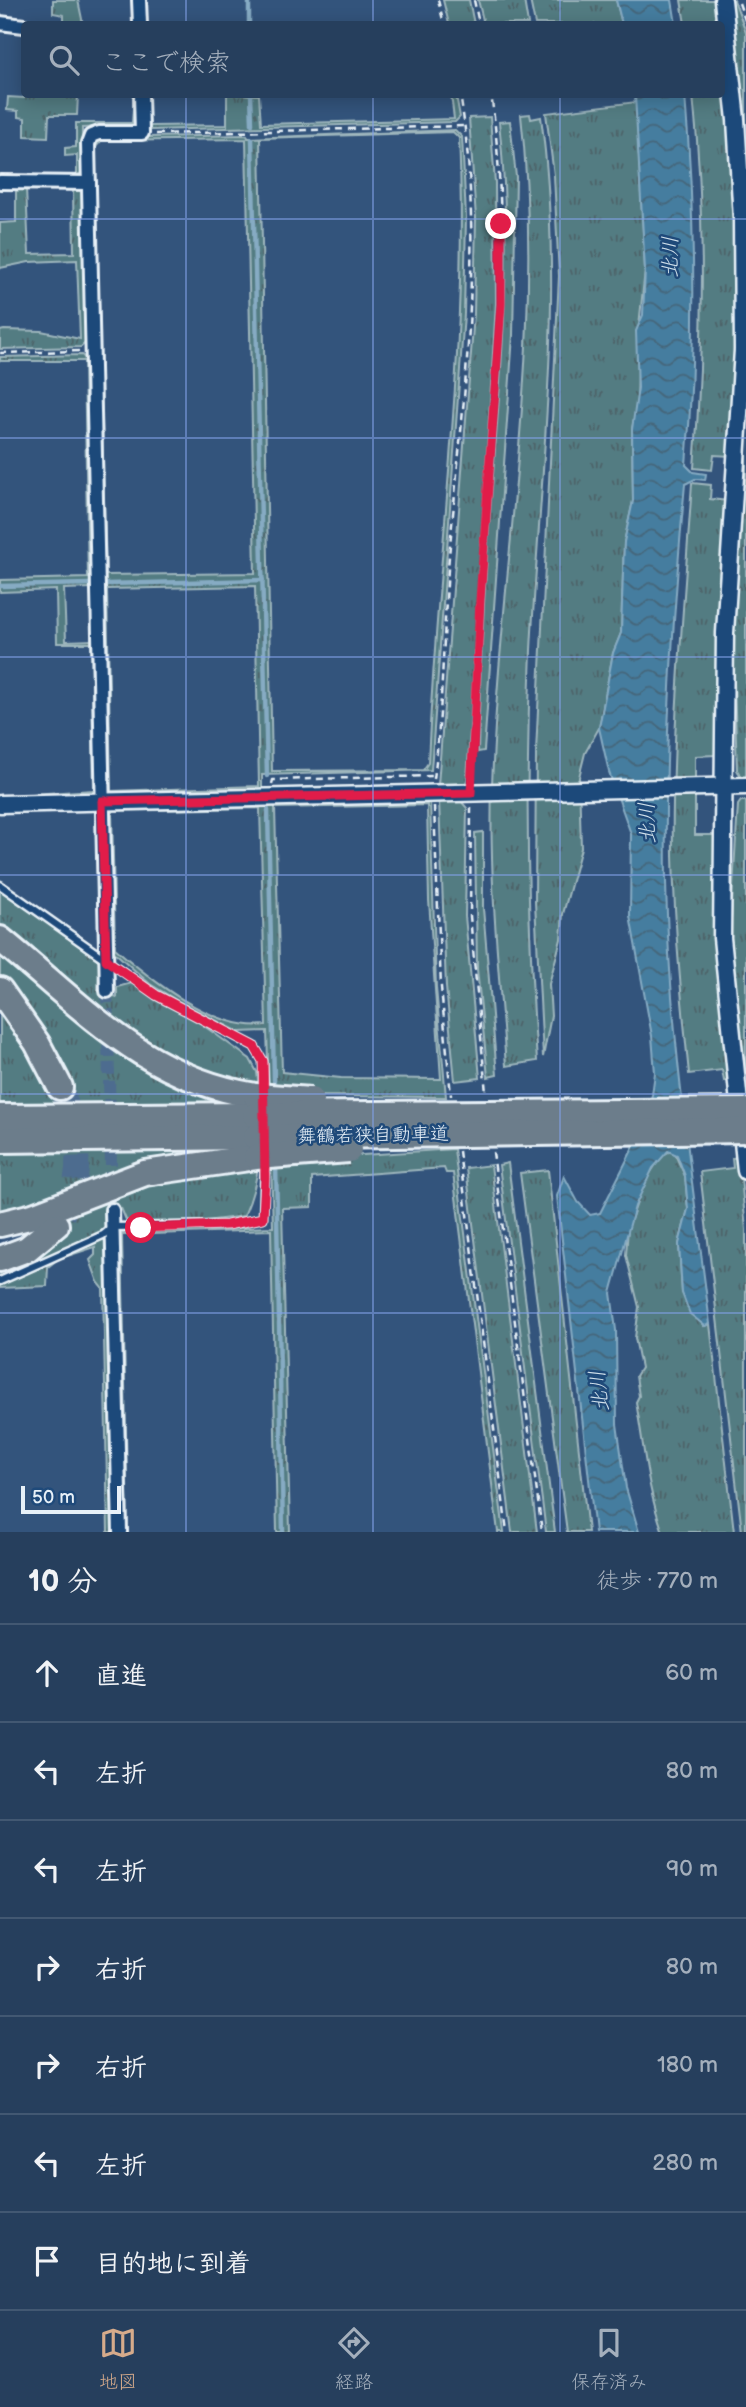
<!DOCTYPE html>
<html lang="ja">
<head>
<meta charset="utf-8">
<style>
	body { margin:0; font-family:"Balsamiq Sans","Klee One",sans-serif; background:#324a66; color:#f1f3f6 }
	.scale { position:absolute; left:21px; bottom:18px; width:100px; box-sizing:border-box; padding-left:7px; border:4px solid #e8f1f8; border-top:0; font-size:19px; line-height:24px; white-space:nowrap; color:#e8f1f8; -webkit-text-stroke:5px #1f4a7a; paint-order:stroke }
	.stop { position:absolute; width:21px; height:21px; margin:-16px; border:5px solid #e11d48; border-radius:50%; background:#fff }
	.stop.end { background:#e11d48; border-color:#fff; box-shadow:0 2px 7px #0008 }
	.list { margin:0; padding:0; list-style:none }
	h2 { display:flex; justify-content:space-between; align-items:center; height:91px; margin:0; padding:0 28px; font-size:30px }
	h2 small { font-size:23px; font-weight:400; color:#a4afbc }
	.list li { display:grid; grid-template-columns:46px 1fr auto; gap:21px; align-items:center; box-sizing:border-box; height:98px; padding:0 28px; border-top:2px solid #425872 }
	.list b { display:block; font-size:26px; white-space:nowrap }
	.list em { font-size:23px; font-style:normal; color:#a4afbc }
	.icon { flex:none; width:38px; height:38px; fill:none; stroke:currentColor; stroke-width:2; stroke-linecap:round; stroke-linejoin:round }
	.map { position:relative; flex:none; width:746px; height:1532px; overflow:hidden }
	.search { position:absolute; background:#263f5d; box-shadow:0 4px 18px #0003; left:21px; right:21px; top:21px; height:77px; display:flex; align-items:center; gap:18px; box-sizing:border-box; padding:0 24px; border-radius:7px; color:#a4afbc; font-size:26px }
	.sheet { height:777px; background:#263f5d }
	nav { display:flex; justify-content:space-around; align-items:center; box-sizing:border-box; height:98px; border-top:2px solid #425872; background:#263f5d; font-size:19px; color:#a4afbc }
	nav a { display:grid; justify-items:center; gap:4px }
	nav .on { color:#d6ab8b }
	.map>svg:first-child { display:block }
</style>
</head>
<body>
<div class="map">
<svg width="746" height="1532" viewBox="0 0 746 1532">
	<defs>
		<pattern id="grass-tufts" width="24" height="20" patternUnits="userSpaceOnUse" patternTransform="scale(1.75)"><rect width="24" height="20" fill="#537b82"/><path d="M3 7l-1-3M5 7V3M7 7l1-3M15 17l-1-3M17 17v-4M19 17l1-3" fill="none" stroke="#4d6469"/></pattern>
		<pattern id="water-waves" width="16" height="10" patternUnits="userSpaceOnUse" patternTransform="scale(1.75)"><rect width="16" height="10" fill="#457d9f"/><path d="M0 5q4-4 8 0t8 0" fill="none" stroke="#456579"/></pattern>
	</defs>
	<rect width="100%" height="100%" fill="#33547c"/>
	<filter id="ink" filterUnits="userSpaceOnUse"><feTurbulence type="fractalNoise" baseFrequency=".0143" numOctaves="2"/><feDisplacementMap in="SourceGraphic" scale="14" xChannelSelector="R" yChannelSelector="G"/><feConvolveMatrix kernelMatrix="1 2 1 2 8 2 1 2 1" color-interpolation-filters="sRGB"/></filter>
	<g filter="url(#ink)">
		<!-- grass -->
		<g fill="url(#grass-tufts)" stroke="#9eb6bd" stroke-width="2" fill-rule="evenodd">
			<polygon points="53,0 78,0 83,24 64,24 64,15 53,13"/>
			<polygon points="443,0 469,0 474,24 449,24"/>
			<polygon points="478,0 524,0 528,24 484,24"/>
			<polygon points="530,0 616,0 622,24 535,24"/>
			<polygon points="681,0 716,0 720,24 685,24"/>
			<polygon points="730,0 734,0 746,32 746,175"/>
			<path d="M722,37L735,194L736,351L731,456L714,455L712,470L694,468C704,342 706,220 693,95L722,94Z"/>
			<polygon points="25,94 78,95 77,115 49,115 48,137 25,136 25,118 18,117 18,111 7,110 8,97 24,98"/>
			<polygon points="227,94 259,95 261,124 454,119 451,94 456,95 460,117 455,122 151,130 147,127 147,95 150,126 227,125"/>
			<polygon points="134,95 136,95 137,119 133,126 82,128 82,173 77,175 77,155 65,156 65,148 76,147 76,123 132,123"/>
			<polygon points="636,102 645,270 639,326 637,404 632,429 633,501 624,542 621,633 613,653 599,728 585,753 579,777 581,848 563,914 561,939 549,984 551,1016 543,1057 535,902 536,752 559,276 554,175 546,113"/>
			<path d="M530,114L531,119L541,117C565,295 540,472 531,650C525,787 527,924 537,1061L506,1066C499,973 489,879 492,786C500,563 546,338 521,115Z"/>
			<polygon points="490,117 495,183 496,303 467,780 465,785 438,785 474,314 476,218 469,118"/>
			<path d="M510,121L516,177L513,335L484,751L478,752C480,663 485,575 492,487C502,365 513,244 499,122Z"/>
			<path d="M455,130L462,137L466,217L464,314L431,770L262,775V790L109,794L94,144L100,138L247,135L248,138ZM453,132L459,138C469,347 437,555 428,763L423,770L272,771L260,138ZM246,139L255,573L106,575L95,148L101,141ZM255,586L259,786L111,791L107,589Z"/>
			<polygon points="26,188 29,254 74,253 73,189 81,190 84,195 87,341 81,347 0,349 0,331 4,330 41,331 80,339 77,260 29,262 0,268 0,223 16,222 16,191"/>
			<polygon points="82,355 88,362 92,588 64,589 66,641 94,640 97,789 96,794 0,796 94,790 91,643 57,643 56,590 0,592 0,580 88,578 84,361 0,361 0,357"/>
			<polygon points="746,408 746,778 742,778 737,770 732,623"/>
			<path d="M692,483L711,485L710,499L728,501L719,626L715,755L695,756V835H715L731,1080L724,1081L722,1070L689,1074C680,984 671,893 673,803C675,696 685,590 692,483Z"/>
			<polygon points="439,800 460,800 467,808 465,916 480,1078 455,1081 446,987"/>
			<path d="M430,801L436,988L446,1097L323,1096L269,1090L267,1031L239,1032L178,1001L150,984L111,949L109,807ZM427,805L429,900L441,1079L341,1078L282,1072L275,808ZM260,808L266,1025C214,1031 152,981 115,948L112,811Z"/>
			<polygon points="741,801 746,801 746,1078 742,1078 730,937 738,805"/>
			<polygon points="483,832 483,908 497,1075 488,1077 477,969 475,833"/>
			<polygon points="0,888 100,961 98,990 117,997 117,987 132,983 159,1002 193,1018 250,1059 257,1072 259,1090 163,1060 0,930"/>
			<polygon points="0,948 218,1095 223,1102 220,1106 0,1108"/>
			<polygon points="239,1145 0,1217 0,1149"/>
			<polygon points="454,1149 504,1532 498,1532 453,1173 446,1173 444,1168 312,1178 312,1207 282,1208 290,1532 277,1532 271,1230 122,1235 128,1532 125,1532 119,1233 273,1227 271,1161"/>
			<path d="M673,1150L685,1176L688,1209L679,1244L682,1293L704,1326L710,1324L734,1532H663C647,1489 644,1446 636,1402L639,1396L636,1376L641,1368L635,1338L639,1307L626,1255L628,1228L644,1183L662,1155Z"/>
			<polygon points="739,1157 746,1230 746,1532 742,1532 700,1172 733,1168 732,1158"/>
			<path d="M258,1163C257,1181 251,1200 244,1216C220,1219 146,1231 126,1220L121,1208L107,1211L105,1228L98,1235L0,1279V1267L49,1221L116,1188Z"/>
			<polygon points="508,1163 555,1532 546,1532 499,1165"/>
			<polygon points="491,1165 537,1532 512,1532 466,1168"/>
			<polygon points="548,1170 588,1532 567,1532 520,1173"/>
			<polygon points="104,1238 107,1239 114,1532 108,1532 103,1288 98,1282 90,1260 95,1255 95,1247 58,1259 48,1267 47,1286 0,1288 0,1284"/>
		</g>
		<!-- water -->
		<g fill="url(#water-waves)" stroke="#86abc3" stroke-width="2">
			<polygon points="616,0 672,0 676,24 622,24"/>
			<path d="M635,95H685C695,219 697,340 686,465L693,472L706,474L705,480L695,479L685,484C673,616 664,748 666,881C669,1029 692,1177 710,1324L705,1326L690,1314L682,1293L679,1244L688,1209L685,1176L677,1155L668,1151L653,1168L635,1206L611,1293L616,1330L617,1424L626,1488L639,1532H595L557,1196L564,1176L578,1202L590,1215L600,1213L634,1146L652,1095L655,1073L652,1036L630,916L631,834L609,772L599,728L613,653L621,633L624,542L633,501L632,429L638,388L636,331L643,315L645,270Z"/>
		</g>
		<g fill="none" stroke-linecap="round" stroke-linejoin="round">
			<!-- stream -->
			<g stroke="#86abc3" stroke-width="4.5">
				<polyline points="249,0 249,24"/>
				<polyline points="251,94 252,124"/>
				<polyline points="252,139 267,776"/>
				<polyline points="107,584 263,580"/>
				<polyline points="0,586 90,584"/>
				<polyline points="268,810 274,1081"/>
				<polyline points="276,1162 283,1532"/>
			</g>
			<!-- minor-tunnel -->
			<polyline stroke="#4e6c8f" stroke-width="12" stroke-dasharray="12 6" stroke-linecap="butt" points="107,991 112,1210"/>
			<!-- motorway-tunnel -->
			<path stroke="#4e6c8f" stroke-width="24" stroke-dasharray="24 12" stroke-linecap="butt" d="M60,1087C78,1130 87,1173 62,1216"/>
			<!-- service casing -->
			<g stroke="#e8f1f8" stroke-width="11">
				<g id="service">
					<polyline points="0,885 156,995 254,1046 263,1061 264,1091"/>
					<polyline points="0,1281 103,1235 113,1227 227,1225 263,1218 265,1161"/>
				</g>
			</g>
			<!-- minor casing -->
			<g stroke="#e8f1f8" stroke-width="18">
				<g id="minor">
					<polyline points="139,0 140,24"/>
					<polyline points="0,23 24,26"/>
					<polyline points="0,182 89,183"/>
					<polyline points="107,991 88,144 91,136 99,133 142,133 141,94"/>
					<polyline points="112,1210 120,1532"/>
				</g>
			</g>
			<!-- tertiary casing -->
			<g stroke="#e8f1f8" stroke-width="21">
				<g id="tertiary">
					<polyline points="723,0 736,120 742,219 743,350 725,633 722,938 746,1171"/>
					<polyline points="0,804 746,786"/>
				</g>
			</g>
			<!-- motorway casing -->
			<g stroke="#e8f1f8" stroke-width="30">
				<g id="motorway">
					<path d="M0,939C84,1007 143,1078 256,1096"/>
					<polyline points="0,990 37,1043 60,1087"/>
					<polyline points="0,1117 255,1115"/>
					<polyline points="0,1140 255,1137"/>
					<polyline points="0,1224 33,1216 145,1173 256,1157"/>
					<polyline points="0,1259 27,1249 56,1225"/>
				</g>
			</g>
			<!-- path -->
			<g stroke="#e8f1f8" stroke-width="2.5" stroke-dasharray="7 5" stroke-linecap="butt">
				<polyline points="438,0 444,24"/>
				<polyline points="474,0 479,24"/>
				<polyline points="739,3 746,23"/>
				<polyline points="156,134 464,126"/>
				<polyline points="0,353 79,351"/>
				<path d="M434,779C443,705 443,630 449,556C463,404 485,246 460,94"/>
				<path d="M472,779C476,676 482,574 489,471C499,345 509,220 491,94"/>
				<polyline points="272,784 273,780 434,776"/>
				<polyline points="434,806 441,987 451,1096"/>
				<polyline points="471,807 470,916 486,1093"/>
				<polyline points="459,1151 507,1532"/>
				<polyline points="493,1152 542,1532"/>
			</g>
			<!-- service -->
			<use href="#service" stroke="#1f4a7a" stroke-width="6"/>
			<!-- minor -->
			<use href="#minor" stroke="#1f4a7a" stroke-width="12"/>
			<!-- tertiary -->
			<use href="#tertiary" stroke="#1f4a7a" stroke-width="16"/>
			<!-- motorway -->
			<use href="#motorway" stroke="#6c7d8b" stroke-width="24"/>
			<!-- motorway-bridge casing -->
			<g stroke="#e8f1f8" stroke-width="30" stroke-linecap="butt">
				<g id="motorway-bridge">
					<polyline points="256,1096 311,1100"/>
					<polyline points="255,1115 746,1111"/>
					<polyline points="255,1137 746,1130"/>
					<polyline points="256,1157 349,1150"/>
				</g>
			</g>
			<!-- motorway-bridge -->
			<use href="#motorway-bridge" stroke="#6c7d8b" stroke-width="24"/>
		</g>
	</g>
	<g fill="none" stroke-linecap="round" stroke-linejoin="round" filter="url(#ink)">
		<!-- route -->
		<polyline stroke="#e11d48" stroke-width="9" points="141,1228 227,1225 263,1218 265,1178 263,1061 254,1046 156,995 106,960 102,801 471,793 480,600 501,304 501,224"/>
	</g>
	<!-- grid -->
	<path fill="none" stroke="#82a0e8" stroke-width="2" stroke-opacity="0.55" d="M186,0V24M373,0V24M560,0V24M186,94V1532M373,94V1532M560,94V1532M0,219H746M0,438H746M0,657H746M0,875H746M0,1094H746M0,1313H746"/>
	<g text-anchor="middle" stroke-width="5" stroke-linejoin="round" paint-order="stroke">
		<!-- street labels -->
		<g font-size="19" fill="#e8f1f8" stroke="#1f4a7a">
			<text transform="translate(373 1134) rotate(-1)" y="7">舞鶴若狭自動車道</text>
		</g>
		<!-- water labels -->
		<g font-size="21" font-style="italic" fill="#d0e0eb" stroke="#1f4a7a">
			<text transform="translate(670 257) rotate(-90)" y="7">北川</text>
			<text transform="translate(647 823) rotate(-92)" y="7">北川</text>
			<text transform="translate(599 1391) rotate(-97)" y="7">北川</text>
		</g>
	</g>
</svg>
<div class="scale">50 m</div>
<div class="stop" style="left:141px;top:1228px"></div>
<div class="stop end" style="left:501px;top:224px"></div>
<div class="search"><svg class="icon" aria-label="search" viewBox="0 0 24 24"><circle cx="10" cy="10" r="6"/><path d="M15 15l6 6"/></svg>ここで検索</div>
</div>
<section class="sheet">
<h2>10 分<small>徒歩 · 770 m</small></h2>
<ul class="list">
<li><svg class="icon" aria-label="ahead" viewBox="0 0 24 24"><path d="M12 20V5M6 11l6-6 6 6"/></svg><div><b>直進</b></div><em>60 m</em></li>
<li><svg class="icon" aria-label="left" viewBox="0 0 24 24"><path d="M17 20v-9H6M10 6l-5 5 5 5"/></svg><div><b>左折</b></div><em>80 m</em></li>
<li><svg class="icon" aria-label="left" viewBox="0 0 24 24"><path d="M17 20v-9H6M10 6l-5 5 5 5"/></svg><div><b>左折</b></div><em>90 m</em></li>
<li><svg class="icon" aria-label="right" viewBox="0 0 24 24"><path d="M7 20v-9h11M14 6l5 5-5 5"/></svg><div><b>右折</b></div><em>80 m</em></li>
<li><svg class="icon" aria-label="right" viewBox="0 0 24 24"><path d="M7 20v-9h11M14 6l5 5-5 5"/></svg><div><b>右折</b></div><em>180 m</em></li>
<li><svg class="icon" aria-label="left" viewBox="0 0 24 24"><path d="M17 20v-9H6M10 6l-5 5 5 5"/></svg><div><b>左折</b></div><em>280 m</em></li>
<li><svg class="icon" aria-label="arrive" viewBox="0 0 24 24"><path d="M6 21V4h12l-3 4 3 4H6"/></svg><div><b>目的地に到着</b></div></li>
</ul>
</section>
<nav>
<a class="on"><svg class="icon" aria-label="map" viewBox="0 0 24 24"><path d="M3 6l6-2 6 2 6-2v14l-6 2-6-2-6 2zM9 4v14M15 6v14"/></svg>地図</a>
<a><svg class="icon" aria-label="directions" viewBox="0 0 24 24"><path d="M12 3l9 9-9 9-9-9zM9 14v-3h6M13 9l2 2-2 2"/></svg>経路</a>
<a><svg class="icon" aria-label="saved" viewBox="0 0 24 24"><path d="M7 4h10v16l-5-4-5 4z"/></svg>保存済み</a>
</nav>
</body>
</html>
